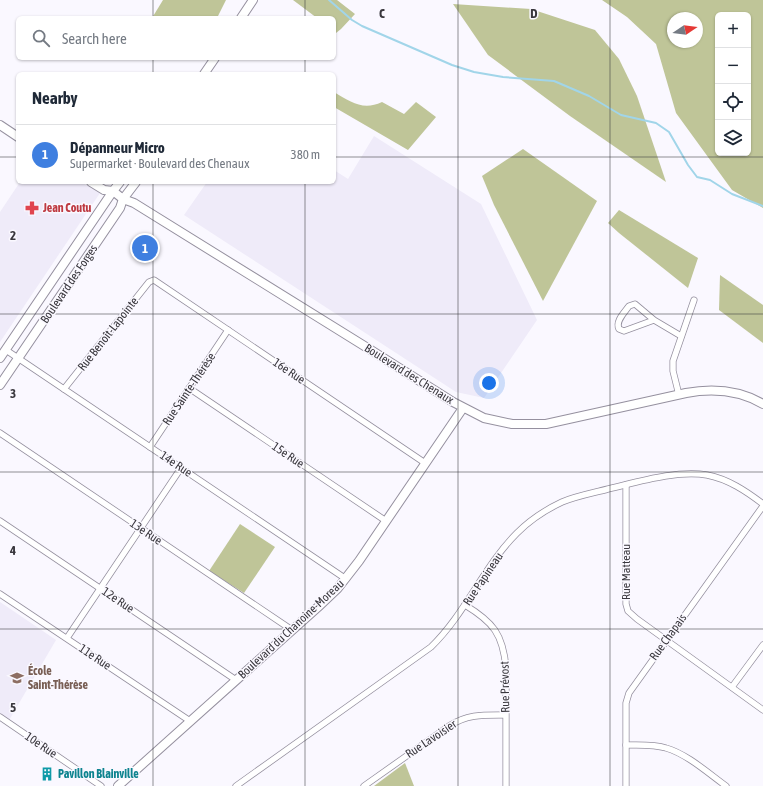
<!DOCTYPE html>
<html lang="en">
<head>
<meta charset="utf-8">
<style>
	body { margin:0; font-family:"Asap Condensed",sans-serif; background:#f6f6f7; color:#1f2937 }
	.controls { position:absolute; right:12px; top:12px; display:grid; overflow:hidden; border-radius:6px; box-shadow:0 1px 3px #0004 }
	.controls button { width:36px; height:36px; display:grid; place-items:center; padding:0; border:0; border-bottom:1px solid #e0e1e3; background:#fff; color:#1f2937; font:20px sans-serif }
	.compass { position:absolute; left:667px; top:12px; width:36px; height:36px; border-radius:50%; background:#fff; box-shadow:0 1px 3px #0004; rotate:77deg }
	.you { position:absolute; left:489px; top:383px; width:14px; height:14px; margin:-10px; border:3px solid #fff; border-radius:50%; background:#1a73e8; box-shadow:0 0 0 6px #1a73e833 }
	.badge { display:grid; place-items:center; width:26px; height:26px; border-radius:50%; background:#277069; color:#fff; font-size:13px; font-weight:700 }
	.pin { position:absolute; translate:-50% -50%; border:2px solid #fff; box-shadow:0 1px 4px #0006 }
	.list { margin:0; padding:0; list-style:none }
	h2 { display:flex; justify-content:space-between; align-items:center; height:52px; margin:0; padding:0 16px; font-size:17px }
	h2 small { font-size:13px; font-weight:400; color:#747a83 }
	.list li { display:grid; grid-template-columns:26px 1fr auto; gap:12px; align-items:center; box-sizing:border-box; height:60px; padding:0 16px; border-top:1px solid #e0e1e3 }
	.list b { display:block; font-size:15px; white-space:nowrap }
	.list p { margin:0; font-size:13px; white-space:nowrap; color:#747a83 }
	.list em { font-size:13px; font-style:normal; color:#747a83 }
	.icon { flex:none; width:22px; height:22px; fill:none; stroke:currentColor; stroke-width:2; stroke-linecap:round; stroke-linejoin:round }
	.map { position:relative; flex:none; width:763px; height:786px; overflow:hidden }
	.search { position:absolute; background:#fff; box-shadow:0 1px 3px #0004; left:16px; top:16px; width:320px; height:44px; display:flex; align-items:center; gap:10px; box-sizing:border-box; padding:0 14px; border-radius:6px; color:#747a83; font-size:15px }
	.panel { position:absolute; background:#fff; box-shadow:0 1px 3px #0004; left:16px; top:72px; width:320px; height:112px; border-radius:6px }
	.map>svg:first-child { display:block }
</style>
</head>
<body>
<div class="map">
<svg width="763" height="786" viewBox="0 0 763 786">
	<rect width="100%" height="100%" fill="#faf8ff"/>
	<!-- built -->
	<g fill="#efebf9">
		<polygon points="374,136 481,204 537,320 484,398 456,392 184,215 207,182 334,182 334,170 348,179"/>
		<polygon points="20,182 81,182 100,193 0,342 0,212"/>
		<polygon points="0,602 56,640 8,722 0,716"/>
	</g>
	<!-- forest -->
	<g fill="#bfc598" fill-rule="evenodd">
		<polygon points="163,0 226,0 217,18 152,18"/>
		<polygon points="293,0 337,0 355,14 341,29 336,33 334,31 334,18 317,18"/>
		<path d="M602,0H763V208L732,190L676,113L656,44L627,17ZM718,15H748V153H718ZM673,18H697V42H673Z"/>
		<polygon points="453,4 531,9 595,30 619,59 637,96 666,182 570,116 488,55"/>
		<path d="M334,92C351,102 363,111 382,102L404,114L416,102L436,117L408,150L334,107Z"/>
		<polygon points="523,149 597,201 543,301 494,205 482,176"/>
		<polygon points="619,210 698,258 688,288 619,233 608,223"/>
		<polygon points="720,275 763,305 763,343 719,310"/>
		<polygon points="240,524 275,547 244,593 209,571"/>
		<polygon points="405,763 414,786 374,786"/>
	</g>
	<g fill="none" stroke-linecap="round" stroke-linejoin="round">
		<!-- stream -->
		<polyline stroke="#a1d5e9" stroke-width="2" points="329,0 352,20 362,26 452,65 474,72 503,77 554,81 589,96 621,115 656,123 669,132 688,165 697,177 710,180 732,194 763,206"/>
		<!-- street casing -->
		<g stroke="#95909f" stroke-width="7">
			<g id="street">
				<path d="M654,320L624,331L619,329C615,321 625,312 629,306L635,304L654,320L681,336"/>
				<polyline points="6,350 346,579"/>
				<polyline points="189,388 386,521"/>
				<polyline points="64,389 149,282 154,280 425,463"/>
				<polyline points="679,395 673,371 673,361 694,300"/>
				<polyline points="0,433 292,630"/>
				<polyline points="150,447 228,330"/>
				<polyline points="626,485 626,604 628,611 637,619 763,710"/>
				<polyline points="0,521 236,680"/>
				<polyline points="0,594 190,721"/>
				<path d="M465,605C493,622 503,634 506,668V786"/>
				<polyline points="67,638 181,468"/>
				<polyline points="732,687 763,645"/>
				<polyline points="0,717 101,786"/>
				<path d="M626,745C639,745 654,744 666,748C687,754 708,773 726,786"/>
				<path d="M236,786L431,647C466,613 483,567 517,533C530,520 545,510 562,502C576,496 593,493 608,489C638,482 676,470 707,475C728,479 746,491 763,504"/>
				<path d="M364,786L449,726C468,714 483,715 505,715"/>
				<polyline points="626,786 626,703 629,693 763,506"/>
			</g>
		</g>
		<!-- secondary casing -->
		<g stroke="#95909f" stroke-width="10">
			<g id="secondary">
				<polyline points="241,18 253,0"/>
				<polyline points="204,74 215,58"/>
				<polyline points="0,125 18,137"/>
				<path d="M91,182L104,190L113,191L123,199L134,203L366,347L453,402L484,418L512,424H546L686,393C713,388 739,390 763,404"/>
				<polyline points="0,358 113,191 120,182"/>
				<polyline points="0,385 120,208 123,199 136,182"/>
				<polyline points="118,786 318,607 338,588 359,561 463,408"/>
			</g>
		</g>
		<!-- street -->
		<use href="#street" stroke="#fff" stroke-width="5.5"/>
		<!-- secondary -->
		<use href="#secondary" stroke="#fff" stroke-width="8"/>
	</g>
	<!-- grid -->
	<path fill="none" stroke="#39373d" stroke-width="1" stroke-opacity="0.55" d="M153,0V18M305,0V18M458,0V786M610,0V786M153,58V74M305,58V74M0,157H18M334,157H763M153,182V786M305,182V786M0,314H763M0,472H763M0,629H763"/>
	<!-- icons -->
	<defs>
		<g id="pharmacy-bare" transform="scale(1.08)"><path d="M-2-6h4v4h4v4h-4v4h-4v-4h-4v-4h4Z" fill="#e0444e" stroke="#faf8ff" stroke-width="2.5" paint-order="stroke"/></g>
		<g id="school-bare" transform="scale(1.08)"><path d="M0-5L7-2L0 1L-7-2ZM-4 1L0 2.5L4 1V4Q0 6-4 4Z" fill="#8d6e63" stroke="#faf8ff" stroke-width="2.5" paint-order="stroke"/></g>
		<g id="building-bare" transform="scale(1.08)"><path d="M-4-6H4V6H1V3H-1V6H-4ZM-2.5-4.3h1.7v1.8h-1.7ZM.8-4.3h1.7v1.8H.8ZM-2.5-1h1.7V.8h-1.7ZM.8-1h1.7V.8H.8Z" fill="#0f9aa8" stroke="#faf8ff" stroke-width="2.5" paint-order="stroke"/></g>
	</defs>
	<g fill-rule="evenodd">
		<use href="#pharmacy-bare" x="32" y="208"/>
		<use href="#school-bare" x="17" y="678"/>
		<use href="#building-bare" x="47" y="774"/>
	</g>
	<g text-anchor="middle" stroke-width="3" stroke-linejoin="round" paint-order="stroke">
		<!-- health labels -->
		<g font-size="12" font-weight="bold" fill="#be3a42" stroke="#faf8ff" text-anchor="start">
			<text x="43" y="212">Jean Coutu</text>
		</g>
		<!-- street labels -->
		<g font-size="12" fill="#39373d" stroke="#faf8ff">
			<text transform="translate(69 284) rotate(-56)" y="4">Boulevard des Forges</text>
			<text transform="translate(108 334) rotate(-52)" y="4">Rue Benoît-Lapointe</text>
			<text transform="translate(289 371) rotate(34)" y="4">16e Rue</text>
			<text transform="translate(409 374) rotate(32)" y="4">Boulevard des Chenaux</text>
			<text transform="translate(189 389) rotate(-56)" y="4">Rue Sainte-Thérèse</text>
			<text transform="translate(288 455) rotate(34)" y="4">15e Rue</text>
			<text transform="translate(176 464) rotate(34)" y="4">14e Rue</text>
			<text transform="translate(146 532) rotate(34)" y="4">13e Rue</text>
			<text transform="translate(626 572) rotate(-90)" y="4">Rue Matteau</text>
			<text transform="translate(483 579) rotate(-56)" y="4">Rue Papineau</text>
			<text transform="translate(118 600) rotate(34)" y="4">12e Rue</text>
			<text transform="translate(291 629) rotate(-43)" y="4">Boulevard du Chanoine-Moreau</text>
			<text transform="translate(668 637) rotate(-54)" y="4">Rue Chapais</text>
			<text transform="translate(95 657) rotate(34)" y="4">11e Rue</text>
			<text transform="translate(505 687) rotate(-91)" y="4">Rue Prévost</text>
			<text transform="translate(431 739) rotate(-34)" y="4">Rue Lavoisier</text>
			<text transform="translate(41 745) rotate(34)" y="4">10e Rue</text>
		</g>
		<!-- education labels -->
		<g font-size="12" font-weight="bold" fill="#785e54" stroke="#faf8ff" text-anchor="start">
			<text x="28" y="675">École<tspan x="28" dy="14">Saint-Thérèse</tspan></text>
		</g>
		<!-- culture labels -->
		<g font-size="12" font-weight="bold" fill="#0d838f" stroke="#faf8ff" text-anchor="start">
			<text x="58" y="778">Pavillon Blainville</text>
		</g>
	</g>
	<g font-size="13" text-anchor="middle" font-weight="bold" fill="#39373d" stroke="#faf8ff" stroke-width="3" stroke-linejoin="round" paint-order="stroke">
		<text x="382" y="18">C</text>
		<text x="534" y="18">D</text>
		<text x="13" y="240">2</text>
		<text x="13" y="398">3</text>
		<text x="13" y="555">4</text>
		<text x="13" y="712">5</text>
	</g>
</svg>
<div class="controls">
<button>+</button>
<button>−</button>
<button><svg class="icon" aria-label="locate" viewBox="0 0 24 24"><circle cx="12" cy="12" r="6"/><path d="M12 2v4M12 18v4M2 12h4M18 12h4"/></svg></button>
<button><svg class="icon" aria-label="layers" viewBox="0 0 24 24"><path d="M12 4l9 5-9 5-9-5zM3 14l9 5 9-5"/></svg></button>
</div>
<svg class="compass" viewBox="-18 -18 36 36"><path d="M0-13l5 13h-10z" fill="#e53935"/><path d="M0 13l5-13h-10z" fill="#747a83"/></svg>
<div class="you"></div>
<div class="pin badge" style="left:145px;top:248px;background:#3f7fe0">1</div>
<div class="search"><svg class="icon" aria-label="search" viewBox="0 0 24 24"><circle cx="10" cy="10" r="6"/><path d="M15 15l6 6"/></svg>Search here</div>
<section class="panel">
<h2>Nearby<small></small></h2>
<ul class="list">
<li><span class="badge" style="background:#3f7fe0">1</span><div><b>Dépanneur Micro</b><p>Supermarket · Boulevard des Chenaux</p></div><em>380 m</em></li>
</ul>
</section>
</div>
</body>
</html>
